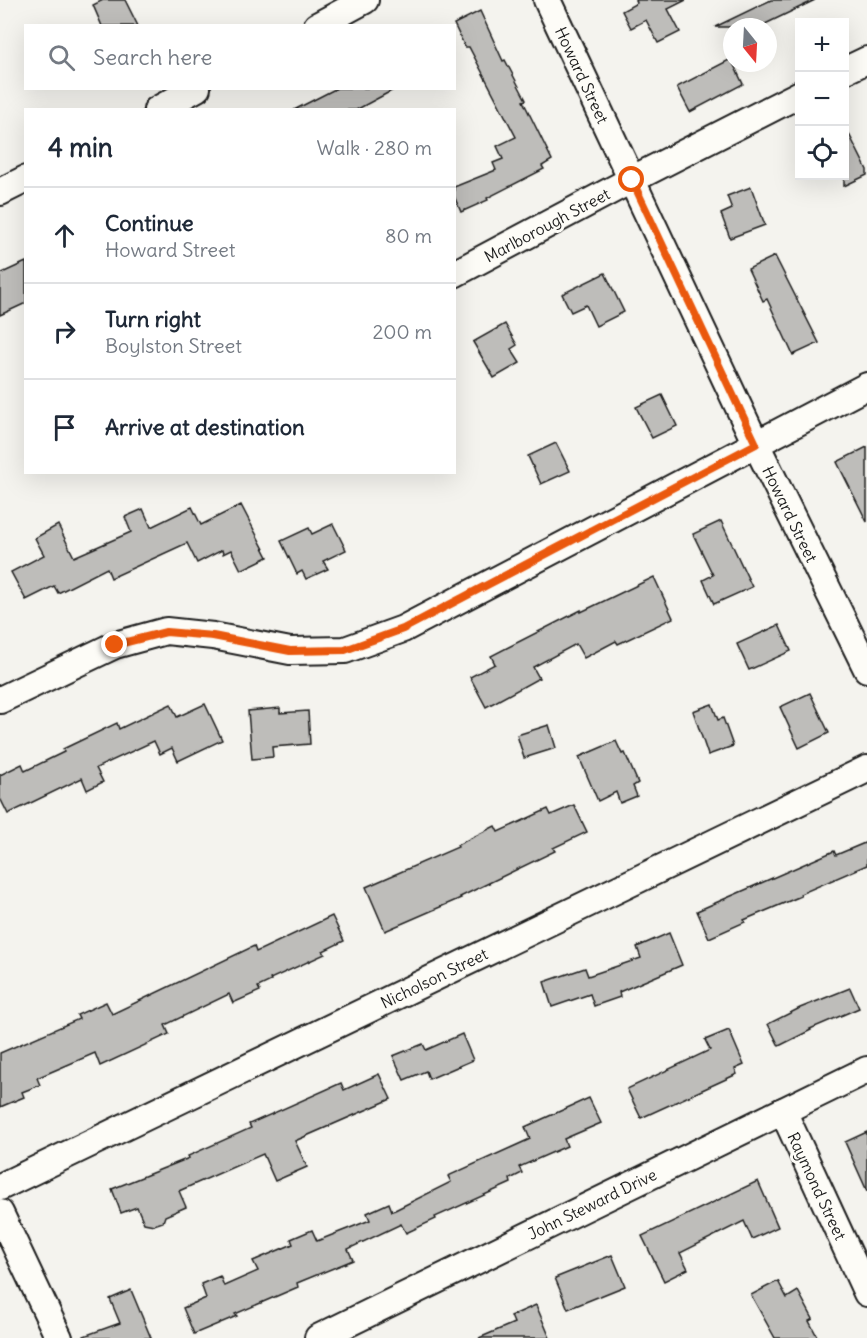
<!DOCTYPE html>
<html lang="en">
<head>
<meta charset="utf-8">
<style>
	body { margin:0; font-family:Delius,sans-serif; background:#f6f6f7; color:#1f2937 }
	.controls { position:absolute; right:18px; top:18px; display:grid; overflow:hidden; border-radius:0px; box-shadow:0 6px 24px #0002 }
	.controls button { width:54px; height:54px; display:grid; place-items:center; padding:0; border:0; border-bottom:2px solid #e0e1e3; background:#fff; color:#1f2937; font:30px sans-serif }
	.compass { position:absolute; left:723px; top:18px; width:54px; height:54px; border-radius:50%; background:#fff; box-shadow:0 6px 24px #0002; rotate:162deg }
	.stop { position:absolute; width:18px; height:18px; margin:-14px; border:4px solid #ea580c; border-radius:50%; background:#fff }
	.stop.end { background:#ea580c; border-color:#fff; box-shadow:0 2px 6px #0008 }
	.list { margin:0; padding:0; list-style:none }
	h2 { display:flex; justify-content:space-between; align-items:center; height:78px; margin:0; padding:0 24px; font-size:26px }
	h2 small { font-size:20px; font-weight:400; color:#747a83 }
	.list li { display:grid; grid-template-columns:39px 1fr auto; gap:18px; align-items:center; box-sizing:border-box; height:96px; padding:0 24px; border-top:2px solid #e0e1e3 }
	.list b { display:block; font-size:22px; white-space:nowrap }
	.list p { margin:0; font-size:20px; white-space:nowrap; color:#747a83 }
	.list em { font-size:20px; font-style:normal; color:#747a83 }
	.icon { flex:none; width:33px; height:33px; fill:none; stroke:currentColor; stroke-width:2; stroke-linecap:round; stroke-linejoin:round }
	.map { position:relative; flex:none; width:867px; height:1338px; overflow:hidden }
	.search { position:absolute; background:#fff; box-shadow:0 6px 24px #0002; left:24px; top:24px; width:432px; height:66px; display:flex; align-items:center; gap:15px; box-sizing:border-box; padding:0 21px; border-radius:0px; color:#747a83; font-size:22px }
	.panel { position:absolute; background:#fff; box-shadow:0 6px 24px #0002; left:24px; top:108px; width:432px; height:366px; border-radius:0px }
	.map>svg:first-child { display:block }
</style>
</head>
<body>
<div class="map">
<svg width="867" height="1338" viewBox="0 0 867 1338">
	<rect width="100%" height="100%" fill="#f4f3ee"/>
	<filter id="ink" filterUnits="userSpaceOnUse"><feTurbulence type="fractalNoise" baseFrequency=".0167" numOctaves="2"/><feDisplacementMap in="SourceGraphic" scale="12" xChannelSelector="R" yChannelSelector="G"/><feConvolveMatrix kernelMatrix="1 2 1 2 8 2 1 2 1" color-interpolation-filters="sRGB"/></filter>
	<g filter="url(#ink)">
		<!-- building -->
		<g fill="#bebdba" stroke="#1c1c1c" stroke-width="1.5">
			<polygon points="103,0 125,0 138,26 102,26 93,5"/>
			<polygon points="636,0 686,0 668,9 680,32 658,43 646,20 631,28 622,11 637,3"/>
			<polygon points="771,0 815,0 759,27 715,27"/>
			<polygon points="480,11 503,61 505,60 526,100 523,101 552,160 542,166 544,169 487,198 488,200 461,212 454,196 454,187 496,170 493,163 503,159 497,146 516,137 469,47 465,47 454,24"/>
			<polygon points="731,59 743,84 690,112 677,87"/>
			<polygon points="337,88 397,88 356,110 294,110"/>
			<polygon points="844,124 867,170 867,175 844,186"/>
			<polygon points="751,187 765,225 730,238 721,214 732,209 727,196"/>
			<polygon points="775,256 819,343 793,355 767,299 763,301 748,269"/>
			<polygon points="26,262 26,303 0,315 0,274"/>
			<polygon points="605,273 624,312 596,326 586,305 571,312 562,294"/>
			<polygon points="505,324 517,345 511,349 520,363 494,378 473,342"/>
			<polygon points="662,395 677,426 652,438 636,407"/>
			<polygon points="556,443 570,471 541,484 528,456"/>
			<polygon points="867,447 867,522 837,462"/>
			<polygon points="241,505 268,557 241,570 231,550 223,554 222,550 197,563 187,543 111,578 107,568 58,593 54,586 26,600 11,572 44,555 35,538 58,525 74,557 131,532 125,517 143,509 151,527 192,507 201,525"/>
			<polygon points="721,521 752,587 714,604 703,580 713,575 693,534"/>
			<polygon points="333,524 346,550 323,561 328,569 306,579 302,571 297,574 281,541 309,528 312,534"/>
			<polygon points="654,577 673,618 618,644 616,641 584,658 576,644 533,667 539,678 486,707 470,677 495,664 491,656 581,610 581,612"/>
			<polygon points="779,625 791,651 749,670 737,644"/>
			<polygon points="810,693 829,733 799,748 780,707"/>
			<polygon points="171,704 177,717 205,704 222,740 178,761 172,748 160,754 154,741 96,768 103,782 87,790 82,778 8,814 0,798 0,775 22,764 25,771 64,752 63,749 117,723 119,729"/>
			<polygon points="712,704 718,720 723,718 733,746 708,755 693,711"/>
			<polygon points="280,708 280,713 308,711 310,744 272,747 273,757 252,759 248,711"/>
			<polygon points="549,725 556,748 524,758 517,735"/>
			<polygon points="616,741 622,754 625,753 638,783 633,786 637,796 620,803 616,792 598,801 579,757"/>
			<polygon points="574,805 587,832 553,848 555,851 460,897 461,898 385,931 366,887 458,847 457,845 495,826 498,832 548,809 551,815"/>
			<polygon points="867,842 867,865 800,894 801,896 744,920 745,922 709,938 697,911 834,851 836,855"/>
			<polygon points="332,916 344,941 323,951 325,954 270,979 271,981 258,987 260,991 233,1003 229,994 165,1025 169,1034 100,1066 95,1053 37,1078 40,1085 22,1092 24,1097 0,1107 0,1053 79,1019 77,1015 106,1002 112,1014 254,946 256,952"/>
			<polygon points="669,933 682,965 619,992 620,997 594,1006 590,994 552,1007 544,982 585,968 588,976 641,958 637,947"/>
			<polygon points="850,988 859,1008 810,1029 811,1030 779,1046 768,1024 800,1008"/>
			<polygon points="729,1030 744,1065 735,1069 737,1074 641,1118 627,1089 710,1050 705,1040"/>
			<polygon points="462,1034 473,1060 429,1079 426,1071 404,1080 393,1056 423,1044 426,1050"/>
			<polygon points="379,1074 391,1099 295,1141 307,1167 275,1181 263,1154 179,1191 186,1207 165,1216 163,1222 154,1225 144,1223 137,1207 121,1213 112,1189 189,1158 188,1156 251,1128 249,1124 341,1083 344,1090"/>
			<polygon points="589,1098 601,1123 564,1139 567,1146 519,1167 522,1173 510,1179 511,1183 435,1217 436,1219 406,1233 401,1224 348,1249 353,1260 297,1283 298,1287 235,1314 237,1316 194,1334 183,1308 206,1298 201,1284 220,1276 224,1286 258,1271 253,1261 293,1244 291,1239 312,1230 317,1241 370,1220 367,1213 389,1203 392,1211 395,1210 451,1182 448,1176 530,1139 525,1127"/>
			<polygon points="867,1132 867,1191 845,1142"/>
			<polygon points="758,1181 778,1227 752,1239 744,1221 680,1253 688,1269 664,1281 642,1236"/>
			<polygon points="612,1255 625,1286 568,1309 555,1278"/>
			<polygon points="778,1281 787,1298 798,1291 813,1319 809,1321 818,1338 775,1338 751,1295"/>
			<polygon points="131,1290 151,1338 84,1338 84,1336 120,1323 110,1299"/>
			<polygon points="536,1305 550,1338 479,1338 514,1323 511,1316"/>
		</g>
		<g fill="none" stroke-linecap="round" stroke-linejoin="round">
			<!-- minor casing -->
			<g stroke="#1c1c1c" stroke-width="30">
				<g id="minor">
					<polyline points="547,0 756,444 867,669"/>
					<polyline points="317,26 365,0"/>
					<polyline points="844,71 867,60"/>
					<polyline points="157,110 197,88"/>
					<polyline points="0,192 26,179"/>
					<polyline points="454,274 631,180 800,94"/>
					<polyline points="0,700 115,645 166,631 213,636 290,651 345,650 403,629 867,386"/>
					<polyline points="783,1111 867,1293"/>
					<polyline points="0,1187 867,769"/>
					<polyline points="0,1213 59,1338"/>
					<polyline points="318,1338 867,1070"/>
				</g>
			</g>
			<!-- minor -->
			<use href="#minor" stroke="#fdfcf7" stroke-width="26"/>
		</g>
	</g>
	<g fill="none" stroke-linecap="round" stroke-linejoin="round" filter="url(#ink)">
		<!-- route -->
		<polyline stroke="#ea580c" stroke-width="8" points="115,645 166,632 213,636 290,651 345,650 403,629 756,444 632,180"/>
	</g>
	<g text-anchor="middle" stroke-width="6" stroke-linejoin="round" paint-order="stroke">
		<!-- street labels -->
		<g font-size="16" fill="#1c1c1c" stroke="#fdfcf7">
			<text transform="translate(582 75) rotate(65)" y="6">Howard Street</text>
			<text transform="translate(547 225) rotate(-28)" y="6">Marlborough Street</text>
			<text transform="translate(790 514) rotate(64)" y="6">Howard Street</text>
			<text transform="translate(434 978) rotate(-26)" y="6">Nicholson Street</text>
			<text transform="translate(817 1186) rotate(65)" y="6">Raymond Street</text>
			<text transform="translate(592 1204) rotate(-26)" y="6">John Steward Drive</text>
		</g>
	</g>
</svg>
<div class="controls">
<button>+</button>
<button>−</button>
<button><svg class="icon" aria-label="locate" viewBox="0 0 24 24"><circle cx="12" cy="12" r="6"/><path d="M12 2v4M12 18v4M2 12h4M18 12h4"/></svg></button>
</div>
<svg class="compass" viewBox="-18 -18 36 36"><path d="M0-13l5 13h-10z" fill="#e53935"/><path d="M0 13l5-13h-10z" fill="#747a83"/></svg>
<div class="stop" style="left:632px;top:180px"></div>
<div class="stop end" style="left:115px;top:645px"></div>
<div class="search"><svg class="icon" aria-label="search" viewBox="0 0 24 24"><circle cx="10" cy="10" r="6"/><path d="M15 15l6 6"/></svg>Search here</div>
<section class="panel">
<h2>4 min<small>Walk · 280 m</small></h2>
<ul class="list">
<li><svg class="icon" aria-label="ahead" viewBox="0 0 24 24"><path d="M12 20V5M6 11l6-6 6 6"/></svg><div><b>Continue</b><p>Howard Street</p></div><em>80 m</em></li>
<li><svg class="icon" aria-label="right" viewBox="0 0 24 24"><path d="M7 20v-9h11M14 6l5 5-5 5"/></svg><div><b>Turn right</b><p>Boylston Street</p></div><em>200 m</em></li>
<li><svg class="icon" aria-label="arrive" viewBox="0 0 24 24"><path d="M6 21V4h12l-3 4 3 4H6"/></svg><div><b>Arrive at destination</b></div></li>
</ul>
</section>
</div>
</body>
</html>
